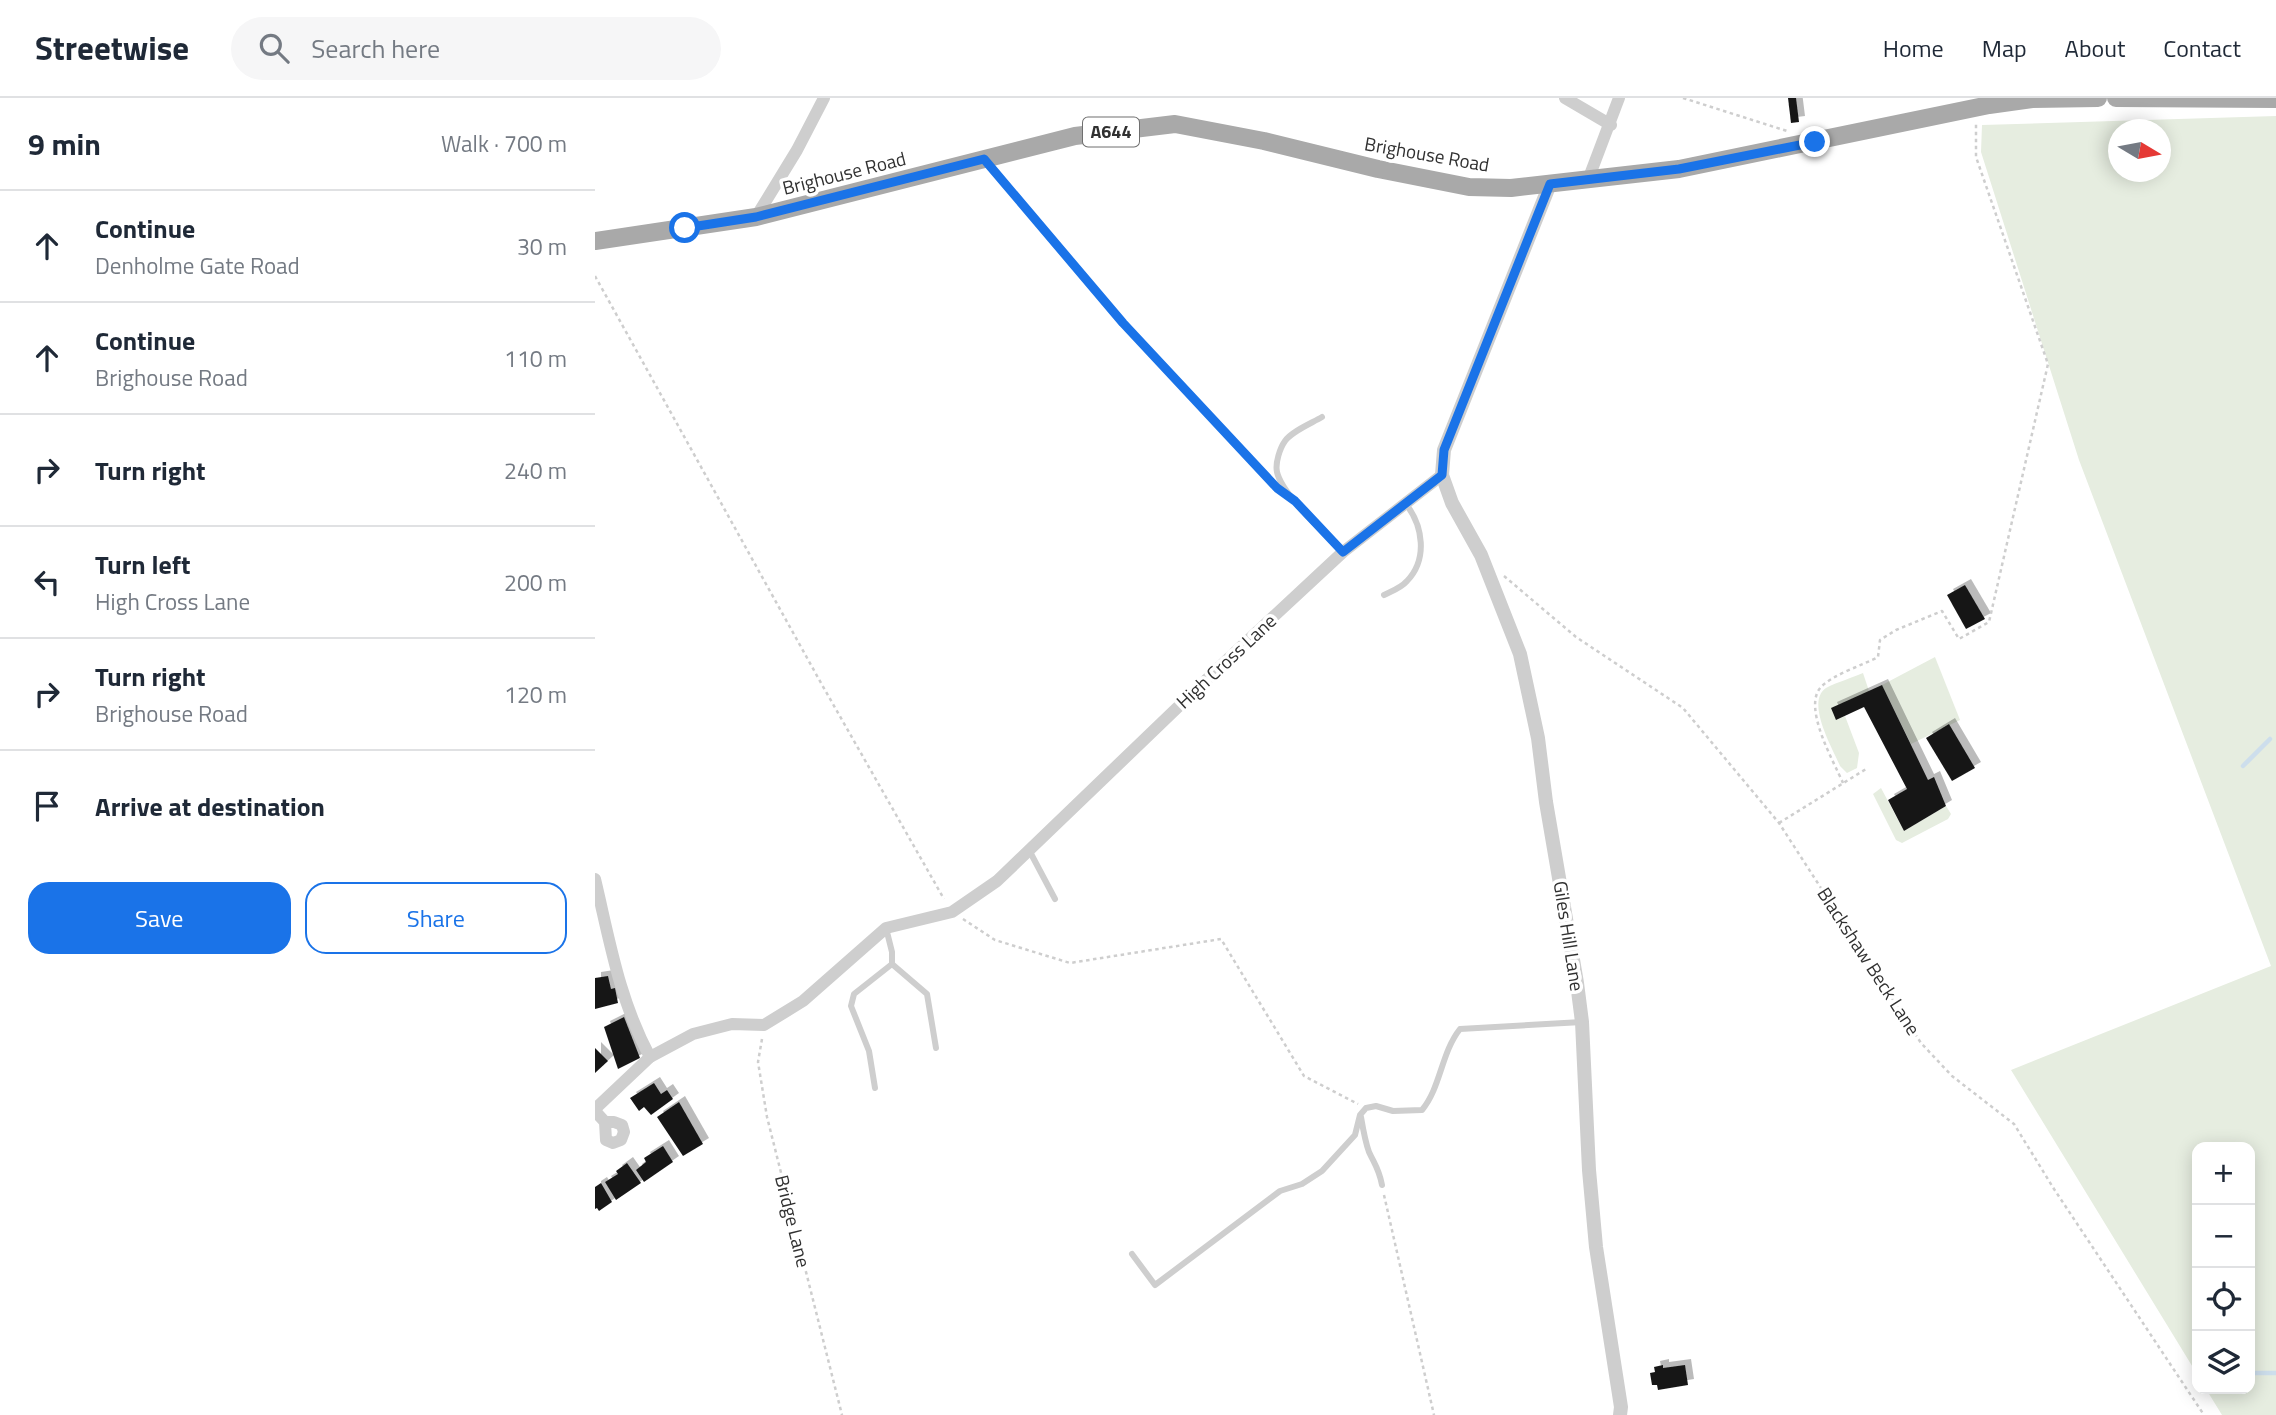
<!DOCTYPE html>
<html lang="en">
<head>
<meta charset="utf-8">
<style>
	body { margin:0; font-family:"Titillium Web",sans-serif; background:#f6f6f7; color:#1f2937 }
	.controls { position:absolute; right:21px; bottom:21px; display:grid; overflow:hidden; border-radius:14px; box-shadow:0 4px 18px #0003 }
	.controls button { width:63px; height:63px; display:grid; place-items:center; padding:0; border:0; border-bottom:2px solid #e0e1e3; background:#fff; color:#1f2937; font:35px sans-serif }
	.compass { position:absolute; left:1513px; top:21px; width:63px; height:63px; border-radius:50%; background:#fff; box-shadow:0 4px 18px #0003; rotate:100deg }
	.stop { position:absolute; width:21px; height:21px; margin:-16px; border:5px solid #1a73e8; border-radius:50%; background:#fff }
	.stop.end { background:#1a73e8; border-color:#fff; box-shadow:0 2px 7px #0008 }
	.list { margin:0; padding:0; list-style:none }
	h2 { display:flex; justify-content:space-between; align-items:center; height:91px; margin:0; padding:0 28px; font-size:30px }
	h2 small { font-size:23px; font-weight:400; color:#747a83 }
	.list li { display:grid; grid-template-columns:46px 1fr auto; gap:21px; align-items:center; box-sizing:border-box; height:112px; padding:0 28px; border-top:2px solid #e0e1e3 }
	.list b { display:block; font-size:26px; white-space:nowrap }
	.list p { margin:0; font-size:23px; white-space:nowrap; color:#747a83 }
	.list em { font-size:23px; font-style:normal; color:#747a83 }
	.actions { display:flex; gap:14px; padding:21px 28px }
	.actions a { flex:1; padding:16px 0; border:2px solid #1a73e8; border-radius:21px; text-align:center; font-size:24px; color:#1a73e8 }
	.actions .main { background:#1a73e8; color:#fff }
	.icon { flex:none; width:38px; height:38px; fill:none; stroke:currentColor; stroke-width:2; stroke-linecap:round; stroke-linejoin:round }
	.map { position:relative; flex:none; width:1681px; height:1317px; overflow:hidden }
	header { display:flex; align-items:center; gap:42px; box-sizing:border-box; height:98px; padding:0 35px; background:#fff; border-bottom:2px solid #e0e1e3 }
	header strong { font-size:33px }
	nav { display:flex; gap:38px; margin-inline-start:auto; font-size:24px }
	.search { width:490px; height:63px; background:#f6f6f7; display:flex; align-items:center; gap:18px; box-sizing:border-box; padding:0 24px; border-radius:38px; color:#747a83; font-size:26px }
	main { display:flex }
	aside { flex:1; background:#fff }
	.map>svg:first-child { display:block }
</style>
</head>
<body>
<header>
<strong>Streetwise</strong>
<div class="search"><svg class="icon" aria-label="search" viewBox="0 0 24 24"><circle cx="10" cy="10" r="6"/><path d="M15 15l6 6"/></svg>Search here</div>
<nav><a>Home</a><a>Map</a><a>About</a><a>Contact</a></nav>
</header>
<main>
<aside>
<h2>9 min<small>Walk · 700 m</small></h2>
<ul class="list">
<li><svg class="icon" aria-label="ahead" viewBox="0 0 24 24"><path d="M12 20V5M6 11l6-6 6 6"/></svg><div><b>Continue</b><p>Denholme Gate Road</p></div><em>30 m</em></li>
<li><svg class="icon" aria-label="ahead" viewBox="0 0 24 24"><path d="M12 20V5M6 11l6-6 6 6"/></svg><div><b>Continue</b><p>Brighouse Road</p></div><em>110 m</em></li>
<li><svg class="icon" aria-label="right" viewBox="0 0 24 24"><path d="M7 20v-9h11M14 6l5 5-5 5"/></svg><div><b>Turn right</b></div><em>240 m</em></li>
<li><svg class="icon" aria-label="left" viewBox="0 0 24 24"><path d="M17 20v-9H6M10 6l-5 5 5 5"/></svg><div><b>Turn left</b><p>High Cross Lane</p></div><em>200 m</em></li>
<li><svg class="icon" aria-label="right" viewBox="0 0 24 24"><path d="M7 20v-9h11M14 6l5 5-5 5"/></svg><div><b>Turn right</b><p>Brighouse Road</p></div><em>120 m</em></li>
<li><svg class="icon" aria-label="arrive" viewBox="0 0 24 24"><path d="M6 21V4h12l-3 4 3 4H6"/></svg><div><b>Arrive at destination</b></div></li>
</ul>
<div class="actions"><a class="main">Save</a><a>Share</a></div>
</aside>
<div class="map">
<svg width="1681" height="1317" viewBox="0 0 1681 1317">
	<defs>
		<filter id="shadow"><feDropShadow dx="6" dy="-6" stdDeviation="0" flood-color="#0004"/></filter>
	</defs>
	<rect width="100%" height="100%" fill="#fff"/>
	<!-- green -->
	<g fill="#e6ede0" fill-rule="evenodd">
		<path d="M1681,18V1317H1627L1611,1291H1655V1049H1602V1276L1416,972L1676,868L1484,362L1386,54L1387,27ZM1524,32H1566V74H1524Z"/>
		<polygon points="1340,559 1365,622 1316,646 1287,587"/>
		<path d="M1268,575L1274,593L1241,622L1250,618L1264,655L1262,670L1252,675L1245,668C1238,651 1210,604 1231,590C1242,584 1257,580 1268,575Z"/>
		<polygon points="1286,690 1309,733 1351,708 1356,716 1353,721 1307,745 1301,742 1278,696"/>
	</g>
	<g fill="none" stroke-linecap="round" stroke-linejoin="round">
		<!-- stream -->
		<g stroke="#cddeec" stroke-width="4.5">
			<polyline points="1648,668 1675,641"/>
			<polyline points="1655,1275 1681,1275"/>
		</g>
	</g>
	<!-- building -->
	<g fill="#181818" filter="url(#shadow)">
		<polygon points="1193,0 1201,0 1204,24 1196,25"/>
		<polygon points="1370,487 1390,521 1371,531 1352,497"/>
		<polygon points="1287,587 1333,682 1339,679 1351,708 1309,733 1293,702 1312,691 1269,609 1241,622 1236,610"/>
		<polygon points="1354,626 1380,670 1357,683 1331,640"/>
		<polygon points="13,878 16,891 20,890 23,905 0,911 0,880"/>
		<polygon points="29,919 45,960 23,971 9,929"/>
		<polygon points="0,950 13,963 0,975"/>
		<polygon points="59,985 66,996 72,992 78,1001 56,1017 49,1009 44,1013 35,1000"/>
		<polygon points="84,1004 108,1046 88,1058 62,1019"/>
		<polygon points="68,1048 78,1064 49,1084 41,1072 51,1064 49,1060"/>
		<polygon points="32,1065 46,1085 21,1102 10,1084 23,1076 21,1073"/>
		<polygon points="6,1085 17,1104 4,1113 2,1110 0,1111 0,1089"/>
		<polygon points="1068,1267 1068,1270 1090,1267 1093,1287 1063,1292 1062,1287 1057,1287 1055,1275 1060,1274 1059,1269"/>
	</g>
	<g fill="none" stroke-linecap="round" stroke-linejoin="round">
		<!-- path -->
		<g stroke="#cecece" stroke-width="2.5" stroke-dasharray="3.5 3.5" stroke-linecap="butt">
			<polyline points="1088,0 1192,33"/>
			<polyline points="400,74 529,225 673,380"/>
			<polyline points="0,178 226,585 349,801"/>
			<polyline points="909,478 981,539 1088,610 1184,725 1326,945 1357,978 1419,1026 1459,1091 1609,1317"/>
			<path d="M1248,685C1239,664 1207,609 1226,589C1237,577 1268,567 1283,559L1285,542L1301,532L1347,513L1364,541L1394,524L1453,266L1381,59V25"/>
			<polyline points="1184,725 1271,671"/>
			<polyline points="368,821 400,842 475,865 626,841 709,978 763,1006"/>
			<polyline points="167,941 163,964 172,1019 247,1317"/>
			<polyline points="789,1097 839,1317"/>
		</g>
		<!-- service -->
		<g stroke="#cecece" stroke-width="6">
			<path d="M727,319C717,325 697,333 690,343C685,350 680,365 682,374C687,397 731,436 748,454"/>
			<path d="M789,497C797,493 806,490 812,483C833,461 828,428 811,406"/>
			<polyline points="434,752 460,801"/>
			<polyline points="297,866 332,896 341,950"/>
			<polyline points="280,990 274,953 256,908 259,896 297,866 297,854 291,830"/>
			<path d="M766,1019C768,1031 770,1043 774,1054C780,1067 784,1071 787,1087"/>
			<path d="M537,1156L560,1187L685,1093L707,1086L727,1073L760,1037L765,1017L771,1010L781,1008L798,1013L827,1012C846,989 846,955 865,931L987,924"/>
		</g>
		<!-- minor -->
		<g stroke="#cecece" stroke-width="12">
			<polyline points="970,0 1016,27"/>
			<polyline points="993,82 1024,0"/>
			<polyline points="161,119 202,52 229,0"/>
			<path d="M0,781C15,844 24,901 55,959"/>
			<polyline points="0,1011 55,959 98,936 137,926 169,927 208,903 291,830 357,814 402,783 634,560 748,454 847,377"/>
			<polyline points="0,1013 10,1024 11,1042 18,1045 26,1042 29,1034 27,1027 19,1024 10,1024"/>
		</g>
		<!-- tertiary -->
		<polyline stroke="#cecece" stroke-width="14" points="955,86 849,352 847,377 857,405 886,457 925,556 943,640 951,704 982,885 987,924 994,1072 1001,1149 1026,1309 1025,1317"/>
		<!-- primary -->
		<g stroke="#a9a9a9" stroke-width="18">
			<polyline points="1521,0 1681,1"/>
			<polyline points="0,143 161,119 480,38 580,26 669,43 783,71 874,89 916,90 1084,71 1394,7 1437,1 1503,0"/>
		</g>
	</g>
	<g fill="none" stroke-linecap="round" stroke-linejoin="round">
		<!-- route -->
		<polyline stroke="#1a73e8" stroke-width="9" points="90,130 161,119 389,61 528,225 682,390 700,403 748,454 847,377 849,352 955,86 1084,71 1220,44"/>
	</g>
	<g text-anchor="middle" stroke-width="7" stroke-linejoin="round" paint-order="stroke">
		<!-- shield labels -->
		<rect fill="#fff" stroke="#6f6f6f" stroke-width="2" x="488" y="19.5" width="56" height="29" rx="5"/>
		<g font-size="18" font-weight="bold" fill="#313131">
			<text x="516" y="40">A644</text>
		</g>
		<!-- street labels -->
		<g font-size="19" fill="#313131" stroke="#fff">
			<text transform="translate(832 56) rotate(10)" y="7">Brighouse Road</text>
			<text transform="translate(249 75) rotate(-14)" y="7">Brighouse Road</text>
			<text transform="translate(631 563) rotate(-43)" y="7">High Cross Lane</text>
			<text transform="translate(974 838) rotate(81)" y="7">Giles Hill Lane</text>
			<text transform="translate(1274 863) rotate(57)" y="7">Blackshaw Beck Lane</text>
			<text transform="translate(198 1123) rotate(76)" y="7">Bridge Lane</text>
		</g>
	</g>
</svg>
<div class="controls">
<button>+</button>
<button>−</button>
<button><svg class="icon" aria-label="locate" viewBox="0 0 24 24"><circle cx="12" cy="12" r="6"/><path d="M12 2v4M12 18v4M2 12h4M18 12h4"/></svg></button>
<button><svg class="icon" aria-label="layers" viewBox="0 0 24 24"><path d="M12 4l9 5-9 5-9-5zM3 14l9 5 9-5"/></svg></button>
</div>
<svg class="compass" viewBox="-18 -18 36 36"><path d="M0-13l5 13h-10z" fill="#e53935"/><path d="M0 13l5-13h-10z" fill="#747a83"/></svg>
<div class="stop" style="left:90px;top:130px"></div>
<div class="stop end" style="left:1220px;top:44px"></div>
</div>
</main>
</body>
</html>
